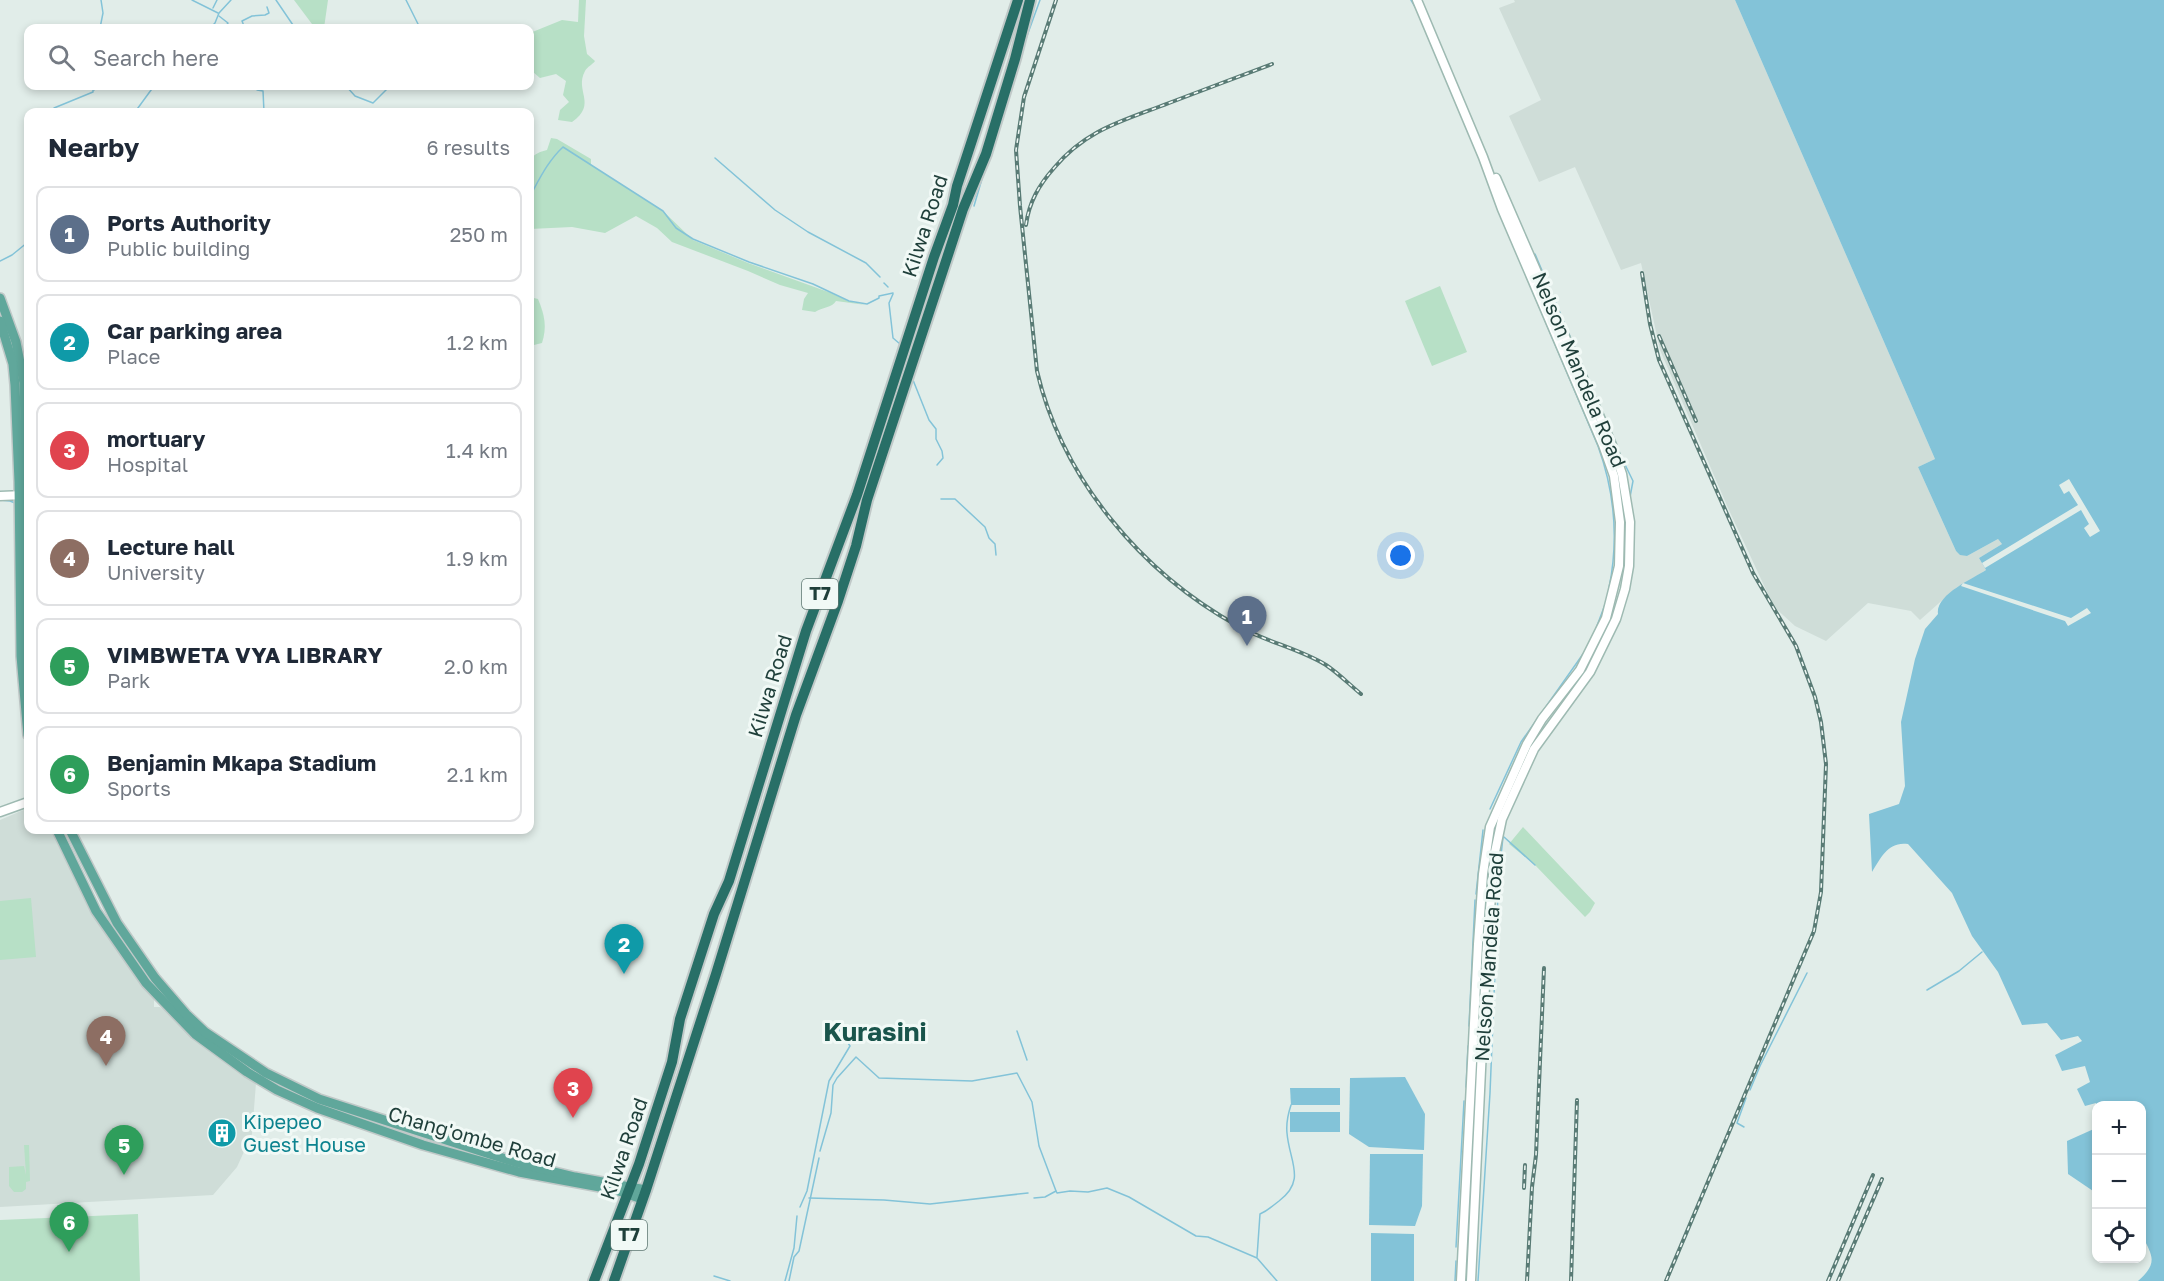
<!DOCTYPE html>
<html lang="en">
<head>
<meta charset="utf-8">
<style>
	body { margin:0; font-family:"Golos Text",sans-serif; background:#f2f2f3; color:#1f2937 }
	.controls { position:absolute; right:18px; bottom:18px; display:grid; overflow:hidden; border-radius:12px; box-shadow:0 3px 9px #0003 }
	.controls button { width:54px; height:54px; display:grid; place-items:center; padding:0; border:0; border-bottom:2px solid #e0e1e3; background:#fff; color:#1f2937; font:30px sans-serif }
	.you { position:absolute; left:1401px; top:556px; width:21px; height:21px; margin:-15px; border:4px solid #fff; border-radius:50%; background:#1a73e8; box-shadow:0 0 0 9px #1a73e833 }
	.badge { display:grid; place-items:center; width:39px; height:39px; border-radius:50%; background:#845440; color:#fff; font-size:20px; font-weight:700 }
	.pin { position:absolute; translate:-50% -50px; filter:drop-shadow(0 2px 3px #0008) }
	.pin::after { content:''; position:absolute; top:32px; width:21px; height:18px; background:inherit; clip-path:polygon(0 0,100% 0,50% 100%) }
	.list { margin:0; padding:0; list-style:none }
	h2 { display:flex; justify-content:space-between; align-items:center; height:78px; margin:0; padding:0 24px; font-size:26px }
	h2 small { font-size:20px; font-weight:400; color:#747a83 }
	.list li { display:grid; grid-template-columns:39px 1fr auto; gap:18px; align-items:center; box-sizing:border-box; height:96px; margin:0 12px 12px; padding:0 12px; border:2px solid #e0e1e3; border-radius:12px }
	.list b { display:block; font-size:22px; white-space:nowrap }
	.list p { margin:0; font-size:20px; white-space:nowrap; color:#747a83 }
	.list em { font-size:20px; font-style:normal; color:#747a83 }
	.icon { flex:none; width:33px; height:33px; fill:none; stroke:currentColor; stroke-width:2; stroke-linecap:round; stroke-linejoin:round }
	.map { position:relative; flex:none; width:2164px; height:1281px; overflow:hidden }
	.search { position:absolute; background:#fff; box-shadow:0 3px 9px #0003; left:24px; top:24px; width:510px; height:66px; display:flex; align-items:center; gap:15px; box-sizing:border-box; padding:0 21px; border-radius:12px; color:#747a83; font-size:22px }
	.panel { position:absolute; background:#fff; box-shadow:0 3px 9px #0003; left:24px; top:108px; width:510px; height:726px; border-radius:12px }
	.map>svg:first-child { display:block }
</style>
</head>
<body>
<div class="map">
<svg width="2164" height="1281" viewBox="0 0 2164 1281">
	<rect width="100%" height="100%" fill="#e1ede9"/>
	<!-- built -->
	<g fill="#cfddd8">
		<polygon points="1514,0 1735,0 1935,459 1918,467 1956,551 1960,554 1967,556 1998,539 2002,544 1979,558 1986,570 1956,588 1920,620 1911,611 1868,603 1826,641 1795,626 1774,607 1728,508 1660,350 1641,263 1621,270 1575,167 1539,182 1509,116 1541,100 1499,8 1515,2"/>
		<polygon points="28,808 28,830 56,830 83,891 115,947 154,996 154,1007 160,1007 256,1083 252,1134 237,1167 213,1195 0,1207 0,820"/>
	</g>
	<!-- green -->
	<g fill="#b7e0c6">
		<polygon points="294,0 328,0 324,28 315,28"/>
		<path d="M579,0H586L584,36L587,54L595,61C593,64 587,67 585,71C574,91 598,104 572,122L558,120L560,110L569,102L563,95L566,81L556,74L540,78L533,72C534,66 535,62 530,57V33L562,20L578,22Z"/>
		<path d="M551,138L557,139L591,159V165L663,211L693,240L748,263L831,293L848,301L866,305L836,301C832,308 822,307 815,312L802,310L804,299L808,293L780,285L748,271L672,242L657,228L636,216L605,233L572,227L530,229V201L533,195L530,192C529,170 523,155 547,150Z"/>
		<polygon points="1440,286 1467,352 1432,366 1405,301"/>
		<path d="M530,297L538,299C545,316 547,327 542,343L530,346Z"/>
		<polygon points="1523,827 1595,903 1590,912 1585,917 1535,865 1509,844"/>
		<polygon points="31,898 36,957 0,960 0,901"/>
		<polygon points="24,1145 29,1145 30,1181 26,1182 26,1189 22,1192 14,1192 9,1186 9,1167 24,1166 26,1175"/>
		<polygon points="138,1214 140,1281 0,1281 0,1220"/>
	</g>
	<!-- water -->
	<g fill="#83c3d8">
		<path d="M1735,0H2164V1281H2138C2158,1263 2153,1257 2142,1235V1106H2097L2096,1103L2085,1106L2077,1089L2090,1082L2085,1066L2062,1071L2055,1055L2082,1041L2078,1036L2061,1040L2047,1023L2022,1025L1998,972L1972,936L1952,893L1908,844C1889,841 1881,857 1872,872L1869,814L1899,804L1905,786L1901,722L1915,659L1925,629L1938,614C1935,595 1972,579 1986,570L1979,558L2002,544L1998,539L1967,556L1960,555L1956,551L1918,467L1935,459Z"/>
		<polygon points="1405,1077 1425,1114 1424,1150 1369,1147 1349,1134 1350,1078"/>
		<polygon points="1290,1088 1340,1088 1340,1105 1291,1105"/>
		<rect x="1290" y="1112" width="50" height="20"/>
		<polygon points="2096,1128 2096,1193 2068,1174 2067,1141"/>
		<polygon points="1370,1154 1423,1154 1422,1206 1415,1226 1369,1225"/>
		<polygon points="1371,1233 1414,1234 1414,1281 1371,1281"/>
	</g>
	<!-- pier -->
	<g fill="#e1ede9">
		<polygon points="2069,479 2100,531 2090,537 2084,528 2089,524 2081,510 1985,568 1982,563 2078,505 2069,491 2064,494 2059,485"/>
		<polygon points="1963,583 2071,618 2087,608 2091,613 2068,626 2065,621 1961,586"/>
	</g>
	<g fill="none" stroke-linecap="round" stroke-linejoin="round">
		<!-- stream -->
		<g stroke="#83c3d8" stroke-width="1.5">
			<polyline points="192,0 218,13"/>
			<polyline points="276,0 295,28"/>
			<polyline points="406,0 420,28"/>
			<polyline points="1411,0 1417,10"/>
			<polyline points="213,8 217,0"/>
			<polyline points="219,16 228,23 226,26 228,28"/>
			<polyline points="100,28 103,13 101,0"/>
			<polyline points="210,28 215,23 219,13 231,0"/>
			<polyline points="238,28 244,26 242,21 252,16 265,15 269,13 267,7"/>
			<polyline points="1428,36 1441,68"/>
			<polyline points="1023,47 1040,0"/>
			<polyline points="255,86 257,90 263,91 264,112"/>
			<polyline points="346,86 355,96 373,103 389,87 395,86"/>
			<polyline points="94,90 99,86"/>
			<polyline points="54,108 93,92 93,86"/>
			<polyline points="135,112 154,86"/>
			<polyline points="715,158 775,210 808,232 866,263 880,277"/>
			<path d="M530,196C540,178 548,161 563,147L663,211L676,228L693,239L749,262L813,284L849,301L867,304L879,298V296L893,293"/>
			<polyline points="974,206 984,172"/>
			<path d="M1508,233L1598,446C1615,493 1619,539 1609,588"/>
			<polyline points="1535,254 1603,414"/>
			<polyline points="0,261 12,255 28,242"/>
			<polyline points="884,283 888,287"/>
			<polyline points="893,294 889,303 893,338 900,344"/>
			<polyline points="913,380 929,420 936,429 936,439 942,451 943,458 937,465"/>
			<polyline points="1616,446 1633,481 1630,497"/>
			<polyline points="941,499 955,499 985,527 989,538 995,544 996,555"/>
			<polyline points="0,500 10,501 15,503"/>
			<polyline points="1595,631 1606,602"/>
			<polyline points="1490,809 1521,742 1583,654"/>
			<polyline points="1504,837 1535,865"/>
			<polyline points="1476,894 1483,830"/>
			<polyline points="1497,933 1498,884 1503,837"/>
			<polyline points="1927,990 1959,971 1982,952"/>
			<polyline points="1469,1026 1475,900"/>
			<polyline points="1017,1031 1027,1060"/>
			<polyline points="1466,1087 1468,1046"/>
			<polyline points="1750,1090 1760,1066 1807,973"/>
			<polyline points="1744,1127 1737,1123 1746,1098"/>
			<polyline points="820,1151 831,1113 833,1085 837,1078 856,1057 879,1078 972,1081 1017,1073 1032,1102 1039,1146 1056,1191"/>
			<polyline points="809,1198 884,1200 930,1204 1028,1193"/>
			<polyline points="1034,1198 1045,1197 1056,1191 1057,1193 1070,1191 1088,1192 1107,1188 1129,1197 1196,1236 1208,1237 1257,1258 1277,1281"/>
			<polyline points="800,1207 807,1191 829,1081 850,1046 835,1023"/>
			<polyline points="1456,1247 1464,1101"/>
			<path d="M1257,1257L1260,1214C1269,1210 1272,1206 1279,1201C1307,1180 1289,1161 1287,1133C1286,1123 1288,1114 1291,1105"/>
			<polyline points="714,1276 730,1281"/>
			<polyline points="785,1281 794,1248 797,1216"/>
			<polyline points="789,1281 794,1257 799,1251 819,1158"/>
			<polyline points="1455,1281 1456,1261"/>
			<polyline points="1478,1281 1490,1093 1496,947"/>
		</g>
		<!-- secondary casing -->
		<g stroke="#9ebab2" stroke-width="11">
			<g id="secondary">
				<polyline points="1417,0 1483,157 1502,209 1603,445 1614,476 1620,522 1619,566 1606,618 1580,670 1542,719 1527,744 1490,827 1483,874 1478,944 1461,1281"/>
				<polyline points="0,496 24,495"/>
				<polyline points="0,812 28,802"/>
				<polyline points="1471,1281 1487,943 1495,852 1502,819 1534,749 1590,672 1616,619 1625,589 1629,566 1630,522 1622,474 1612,445 1496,178"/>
			</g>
		</g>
		<!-- primary casing -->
		<g stroke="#c0c9c8" stroke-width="12">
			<g id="primary">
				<polyline points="0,298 16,342 24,383 28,560"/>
				<polyline points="0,321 13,364 15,385 19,482 21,656 28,735"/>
				<polyline points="57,830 96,911 146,983 195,1034 247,1072 277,1090 317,1108 423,1145 519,1172 616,1190 642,1199"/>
				<polyline points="70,830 117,923 155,978 186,1014 205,1032 266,1073 319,1099 518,1163 575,1177 646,1190"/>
			</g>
		</g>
		<!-- highway casing -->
		<g stroke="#c0c9c8" stroke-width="14">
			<g id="highway">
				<polyline points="594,1281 639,1164 672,1062 680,1019 714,914 729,881 806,631 857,495 934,257 953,205 957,186 1018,0"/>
				<polyline points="614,1281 646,1190 716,974 796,715 838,601 856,546 867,500 947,258 963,209 986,154 1015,59 1030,0"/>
			</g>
		</g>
		<!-- secondary -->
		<use href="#secondary" stroke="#fff" stroke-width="8"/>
		<!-- primary -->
		<use href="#primary" stroke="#60a79b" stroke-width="9"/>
		<!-- highway -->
		<use href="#highway" stroke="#286f67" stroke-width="10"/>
		<!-- rail casing -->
		<g stroke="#597b75" stroke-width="4">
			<g id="rail">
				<path d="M1056,0L1024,97L1016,150L1020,206L1037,371C1062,479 1142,573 1238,626C1266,642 1298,648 1326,665C1338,673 1350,685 1361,694"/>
				<path d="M1026,225C1029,202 1039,185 1054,168C1087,129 1123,121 1169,103C1203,90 1238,77 1272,64"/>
				<polyline points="1642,273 1650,324 1659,360 1753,573 1796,646 1815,697 1821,722 1826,764 1821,892 1814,931 1666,1281"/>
				<polyline points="1659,336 1696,421"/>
				<polyline points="1524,1188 1525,1165"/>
				<polyline points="1527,1281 1532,1187 1536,1155 1544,968"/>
				<polyline points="1571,1281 1577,1100"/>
				<polyline points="1828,1281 1873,1175"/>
				<polyline points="1838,1281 1882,1179"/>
			</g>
		</g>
		<!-- rail -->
		<use href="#rail" stroke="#f1f9f6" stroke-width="1.5" stroke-dasharray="4.5" stroke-linecap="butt"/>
	</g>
	<!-- icons -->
	<defs>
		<g id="building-disc" transform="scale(1.5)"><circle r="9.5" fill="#0f9aa8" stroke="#f1f9f6"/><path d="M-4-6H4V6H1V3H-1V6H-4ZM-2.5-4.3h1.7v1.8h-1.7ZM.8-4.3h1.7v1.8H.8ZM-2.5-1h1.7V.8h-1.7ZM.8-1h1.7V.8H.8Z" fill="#fff"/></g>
	</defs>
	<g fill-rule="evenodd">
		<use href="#building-disc" x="222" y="1133"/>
	</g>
	<g text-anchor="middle" stroke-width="6" stroke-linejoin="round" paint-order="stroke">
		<!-- shield labels -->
		<g fill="#f1f9f6" stroke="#5e7772" stroke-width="1.5">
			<rect x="802" y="579" width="36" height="30" rx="4.5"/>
			<rect x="611" y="1220" width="36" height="30" rx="4.5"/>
		</g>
		<g font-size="18" font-weight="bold" fill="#1f3f3a">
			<text x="820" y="600">T7</text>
			<text x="629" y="1241">T7</text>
		</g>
		<!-- street labels -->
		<g font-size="20" fill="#1f3f3a" stroke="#f1f9f6">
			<text transform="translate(925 226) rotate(-72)" y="7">Kilwa Road</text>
			<text transform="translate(1579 370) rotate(67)" y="7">Nelson Mandela Road</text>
			<text transform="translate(770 686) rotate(-73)" y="7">Kilwa Road</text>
			<text transform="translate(1489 957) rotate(-86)" y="7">Nelson Mandela Road</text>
			<text transform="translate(472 1137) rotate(16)" y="7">Chang'ombe Road</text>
			<text transform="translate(624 1149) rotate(-71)" y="7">Kilwa Road</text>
		</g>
		<!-- culture labels -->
		<g font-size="20" fill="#0d838f" stroke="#f1f9f6" text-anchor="start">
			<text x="243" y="1129">Kipepeo<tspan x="243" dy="23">Guest House</tspan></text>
		</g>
		<!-- district labels -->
		<g font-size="26" font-weight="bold" fill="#19544b" stroke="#f1f9f6">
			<text x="875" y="1041">Kurasini</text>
		</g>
	</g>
</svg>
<div class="controls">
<button>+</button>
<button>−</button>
<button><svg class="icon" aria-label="locate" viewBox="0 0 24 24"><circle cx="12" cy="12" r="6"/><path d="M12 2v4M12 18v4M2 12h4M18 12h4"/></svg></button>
</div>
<div class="you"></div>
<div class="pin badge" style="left:1247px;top:646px;background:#5c6f8a">1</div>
<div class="pin badge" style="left:624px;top:974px;background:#0f9aa8">2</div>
<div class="pin badge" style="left:573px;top:1118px;background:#e0444e">3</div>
<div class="pin badge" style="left:106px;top:1066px;background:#8d6e63">4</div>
<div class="pin badge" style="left:124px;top:1175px;background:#2e9e5b">5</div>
<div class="pin badge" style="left:69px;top:1252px;background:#2e9e5b">6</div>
<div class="search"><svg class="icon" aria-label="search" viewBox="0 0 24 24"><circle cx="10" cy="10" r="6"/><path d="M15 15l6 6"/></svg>Search here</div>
<section class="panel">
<h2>Nearby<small>6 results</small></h2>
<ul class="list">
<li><span class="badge" style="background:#5c6f8a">1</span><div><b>Ports Authority</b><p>Public building</p></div><em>250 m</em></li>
<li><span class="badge" style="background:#0f9aa8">2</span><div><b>Car parking area</b><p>Place</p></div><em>1.2 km</em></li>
<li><span class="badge" style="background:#e0444e">3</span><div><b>mortuary</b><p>Hospital</p></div><em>1.4 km</em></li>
<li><span class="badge" style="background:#8d6e63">4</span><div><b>Lecture hall</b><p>University</p></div><em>1.9 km</em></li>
<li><span class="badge" style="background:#2e9e5b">5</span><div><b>VIMBWETA VYA LIBRARY</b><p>Park</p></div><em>2.0 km</em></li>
<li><span class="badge" style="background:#2e9e5b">6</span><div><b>Benjamin Mkapa Stadium</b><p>Sports</p></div><em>2.1 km</em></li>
</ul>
</section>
</div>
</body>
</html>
